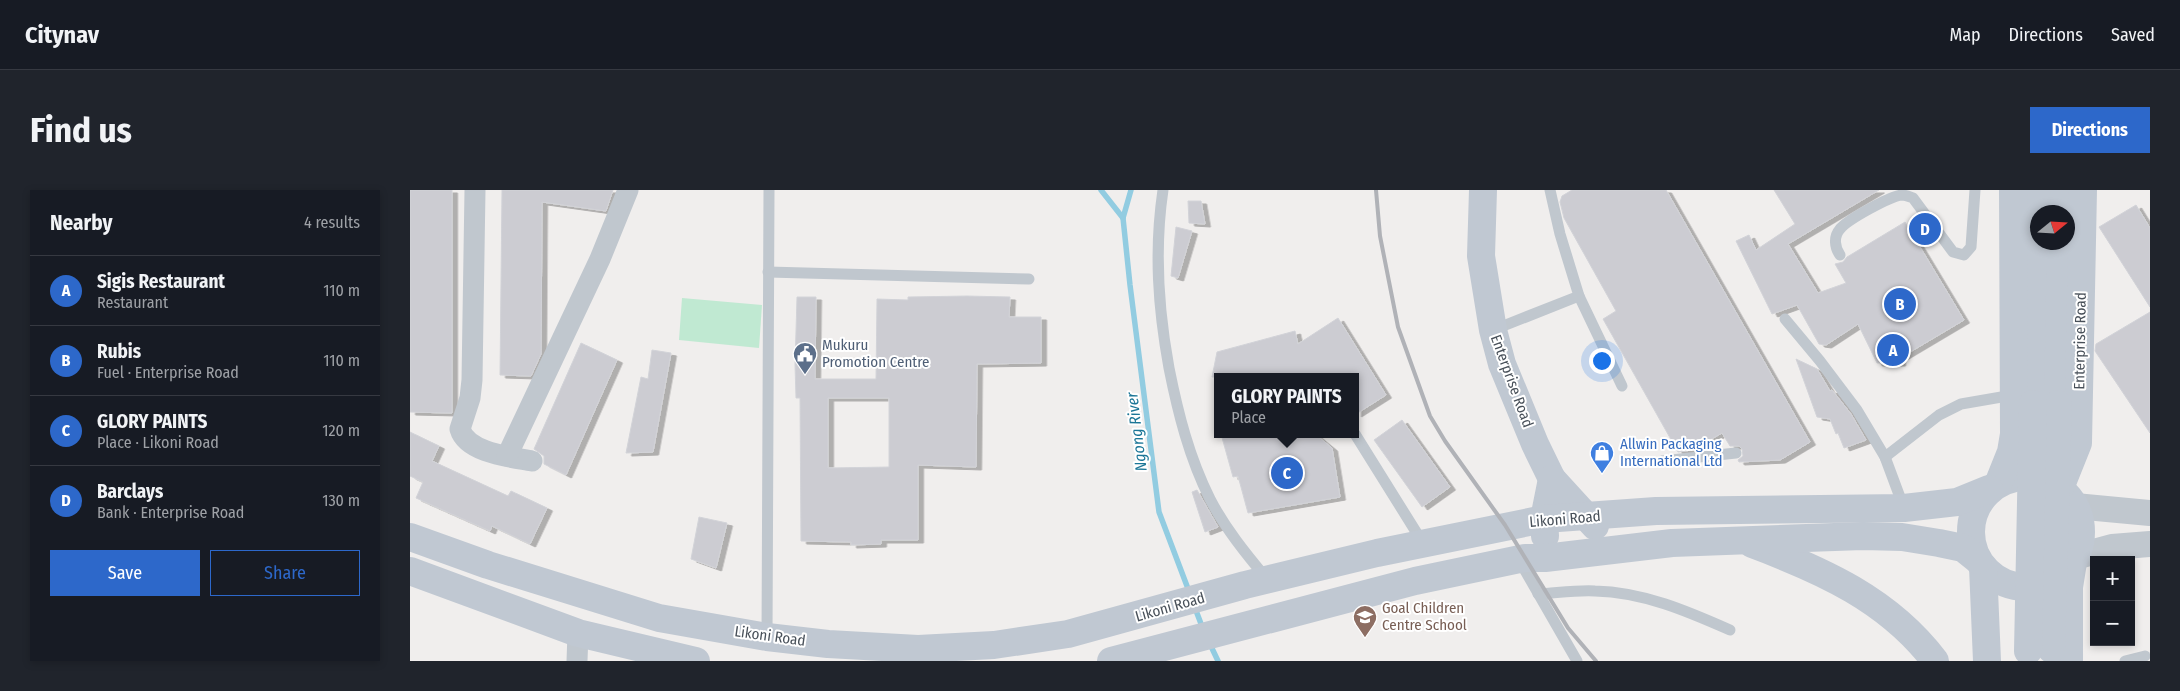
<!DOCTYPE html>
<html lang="en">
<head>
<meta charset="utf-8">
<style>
	body { margin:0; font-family:"Fira Sans Condensed",sans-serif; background:#20242c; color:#f1f3f6 }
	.controls { position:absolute; right:15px; bottom:15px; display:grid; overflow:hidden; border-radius:0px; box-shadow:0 2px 8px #0003 }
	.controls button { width:45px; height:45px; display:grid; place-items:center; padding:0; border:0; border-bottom:1px solid #363941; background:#171b24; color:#f1f3f6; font:25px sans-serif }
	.compass { position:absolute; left:1620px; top:15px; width:45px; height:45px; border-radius:50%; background:#171b24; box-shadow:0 2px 8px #0003; rotate:72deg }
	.you { position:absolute; left:1191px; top:170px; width:18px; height:18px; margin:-12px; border:4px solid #fff; border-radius:50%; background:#1a73e8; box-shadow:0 0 0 8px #1a73e833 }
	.badge { display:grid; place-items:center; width:32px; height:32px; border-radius:50%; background:#2d68ca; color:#fff; font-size:16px; font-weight:700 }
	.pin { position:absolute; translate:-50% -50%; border:2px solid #fff; box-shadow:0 1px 5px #0006 }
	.popup { position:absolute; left:804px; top:183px; width:145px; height:65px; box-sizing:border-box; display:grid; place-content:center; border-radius:0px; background:#171b24; filter:drop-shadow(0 1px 4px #0005); font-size:16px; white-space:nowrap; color:#9ea1a6 }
	.popup b { font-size:19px; color:#f1f3f6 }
	.popup::after { content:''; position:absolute; left:50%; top:100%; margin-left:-10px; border:10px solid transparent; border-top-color:#171b24 }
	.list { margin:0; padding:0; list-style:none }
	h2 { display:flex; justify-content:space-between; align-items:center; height:65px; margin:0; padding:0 20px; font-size:21px }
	h2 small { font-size:16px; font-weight:400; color:#9ea1a6 }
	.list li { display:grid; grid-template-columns:32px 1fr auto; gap:15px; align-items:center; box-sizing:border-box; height:70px; padding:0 20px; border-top:1px solid #363941 }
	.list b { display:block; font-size:19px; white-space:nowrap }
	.list p { margin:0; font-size:16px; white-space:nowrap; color:#9ea1a6 }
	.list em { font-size:16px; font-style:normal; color:#9ea1a6 }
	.actions { display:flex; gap:10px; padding:15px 20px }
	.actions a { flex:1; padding:11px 0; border:1px solid #2d68ca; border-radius:0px; text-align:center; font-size:18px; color:#2d68ca }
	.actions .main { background:#2d68ca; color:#fff }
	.map { position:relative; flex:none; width:1740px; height:471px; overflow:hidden; border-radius:0px }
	header { display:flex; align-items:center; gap:30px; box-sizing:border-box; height:70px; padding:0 25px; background:#171b24; border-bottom:1px solid #363941 }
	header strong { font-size:24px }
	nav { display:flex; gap:28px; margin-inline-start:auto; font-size:18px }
	.intro { display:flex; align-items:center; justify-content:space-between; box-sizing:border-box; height:120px; padding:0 30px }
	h1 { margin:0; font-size:35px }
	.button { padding:12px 22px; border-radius:0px; background:#2d68ca; color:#fff; font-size:18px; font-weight:700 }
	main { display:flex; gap:30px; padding:0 30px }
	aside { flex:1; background:#171b24; border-radius:0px; box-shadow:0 2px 8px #0003 }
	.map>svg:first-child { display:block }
</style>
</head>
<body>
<header>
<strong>Citynav</strong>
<nav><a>Map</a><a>Directions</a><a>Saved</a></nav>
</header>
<div class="intro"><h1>Find us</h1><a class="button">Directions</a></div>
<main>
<aside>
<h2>Nearby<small>4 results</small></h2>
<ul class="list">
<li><span class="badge">A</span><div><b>Sigis Restaurant</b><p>Restaurant</p></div><em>110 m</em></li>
<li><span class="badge">B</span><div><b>Rubis</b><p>Fuel · Enterprise Road</p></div><em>110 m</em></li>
<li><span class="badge">C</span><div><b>GLORY PAINTS</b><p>Place · Likoni Road</p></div><em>120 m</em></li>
<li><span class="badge">D</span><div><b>Barclays</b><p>Bank · Enterprise Road</p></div><em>130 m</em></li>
</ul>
<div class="actions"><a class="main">Save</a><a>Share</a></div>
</aside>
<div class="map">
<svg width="1740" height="471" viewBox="0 0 1740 471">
	<defs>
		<filter id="shadow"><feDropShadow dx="5.5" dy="3" stdDeviation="0" flood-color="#0004"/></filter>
	</defs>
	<rect width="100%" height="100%" fill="#f0eeed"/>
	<!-- green -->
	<polygon fill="#c0e9d2" points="272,108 352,115 349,158 269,150"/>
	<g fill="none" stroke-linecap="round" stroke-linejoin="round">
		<!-- stream -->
		<g stroke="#92cce1" stroke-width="5.5">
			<polyline points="691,0 713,28"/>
			<polyline points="721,0 713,28 720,95 749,322 780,404"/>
			<polyline points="785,418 793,439"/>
			<polyline points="799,452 808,471"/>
		</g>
	</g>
	<!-- building -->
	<g fill="#ccccd2" stroke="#d2d3d8" fill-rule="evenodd" filter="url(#shadow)">
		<polygon points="0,0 42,0 42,223 0,222"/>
		<polygon points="92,0 203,0 196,21 132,12 131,164 121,186 90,185"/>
		<polygon points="1162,0 1256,0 1400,252 1370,270 1329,272 1328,270 1333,266 1332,259 1329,256 1320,256 1312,243 1282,260 1268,262 1193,129 1206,121 1154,28 1150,12 1152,6"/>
		<polygon points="1364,0 1469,0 1378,54 1408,103 1436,93 1425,74 1433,72 1437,67 1495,32 1554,130 1490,168 1490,173 1467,173 1448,134 1416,155 1409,154 1387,115 1362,124 1326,51 1339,45 1346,60 1385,34"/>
		<polygon points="778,11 791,11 795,34 779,33"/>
		<polygon points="1726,15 1740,38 1740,117 1689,37"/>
		<polygon points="766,37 782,41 768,88 761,86"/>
		<path d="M557,106L600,107L599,127H631V173L567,174L566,277L508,275V350H471V354L441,355V352L391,351L390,208H386L385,175L387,107H406L405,189H466L467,109L498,110V107ZM418,208H479V277L418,278Z"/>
		<polygon points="1740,122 1740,243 1685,161 1686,154"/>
		<polygon points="928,128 976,205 946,224 946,187 802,187 807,162 885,141 888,154"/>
		<polygon points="171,153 207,170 156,285 134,274 134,266 124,259"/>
		<polygon points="242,160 261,163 243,262 216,263 231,187 238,189"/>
		<polygon points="1386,169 1407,179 1420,201 1422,200 1441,224 1456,250 1434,258 1428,243 1426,244 1420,229 1407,227"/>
		<polygon points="992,230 1040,297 1012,317 964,250"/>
		<polygon points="0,242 29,256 22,271 98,306 101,301 137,318 120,354 82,336 80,341 6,308 13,292 0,286"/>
		<polygon points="811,244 905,244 922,258 930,307 838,323 828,286 823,287"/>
		<polygon points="787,300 808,337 795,342 782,302"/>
		<polygon points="289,327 317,333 306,378 281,369"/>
	</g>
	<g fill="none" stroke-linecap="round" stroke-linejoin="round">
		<!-- service -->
		<g stroke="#c0c7ce" stroke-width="11">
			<path d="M753,0C744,61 748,118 759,178C768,223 779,267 800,309C815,338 836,364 857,389"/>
			<path d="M1430,65C1425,58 1423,47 1430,39C1437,30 1480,6 1492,5C1496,5 1500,7 1503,8L1543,62L1554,65L1561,57L1565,0"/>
			<polyline points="358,82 619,89"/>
			<polyline points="1169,106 1212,196"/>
			<polyline points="1375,129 1410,171 1447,220 1475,267 1494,318"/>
			<polyline points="1083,140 1169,106 1150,44 1140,0"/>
			<polyline points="945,244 1013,353"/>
			<polyline points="1475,267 1529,225 1551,214 1603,205"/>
			<polyline points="1252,271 1326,263"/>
			<polyline points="1109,370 1167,471"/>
			<path d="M1128,404C1147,403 1166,400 1185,401C1233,402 1277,421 1320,440"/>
			<polyline points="357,447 359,0"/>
			<polyline points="1715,471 1735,466"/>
		</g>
		<!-- minor -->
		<g stroke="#c0c7ce" stroke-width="21">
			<path d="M65,0L62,190L60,208L50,239C57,263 101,267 122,271"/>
			<polyline points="97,266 190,69 218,0"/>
			<polyline points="167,471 168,443"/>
		</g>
		<!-- tertiary -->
		<g stroke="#c0c7ce" stroke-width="26">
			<polyline points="1665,316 1740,323"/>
			<polyline points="1665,367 1702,357 1740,354"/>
		</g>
		<!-- secondary -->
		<g stroke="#c0c8d2" stroke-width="28">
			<polyline points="1073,0 1071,66 1083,140 1092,174 1125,254 1142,289"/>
			<polyline points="1652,22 1652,0"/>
			<polyline points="1623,214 1627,0"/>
			<polyline points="1648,214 1651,52"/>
			<circle cx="1616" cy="342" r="55"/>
			<polyline points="1589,292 1601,262 1604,244 1603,0"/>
			<polyline points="1650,298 1668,253 1673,0"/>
			<polyline points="1135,346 1134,329 1142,289 1185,336"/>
			<polyline points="0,347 78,375 249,428 357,447 418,454 508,459 584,455 658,444 835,395 967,363 1134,329 1246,321 1494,318 1547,312 1579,299"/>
			<path d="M1342,354C1412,380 1479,410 1525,471"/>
			<polyline points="1573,377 1577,471"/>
			<polyline points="0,381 168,443 286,471"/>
			<polyline points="701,471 1005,391 1115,368 1135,368 1262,353 1453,346 1492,347 1529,353 1553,358 1568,370"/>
			<polyline points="1659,471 1659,397 1663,372"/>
		</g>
		<!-- rail -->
		<polyline stroke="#b0b2b7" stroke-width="4" points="966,0 970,46 988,137 1020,226 1035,251 1095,335 1158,438 1186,471"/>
		<!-- secondary-bridge -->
		<g stroke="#c0c8d2" stroke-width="28">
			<polyline points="1641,459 1648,214"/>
			<polyline points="1618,461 1623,214"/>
		</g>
	</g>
	<!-- icons -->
	<defs>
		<g id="civic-pin" transform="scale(1.25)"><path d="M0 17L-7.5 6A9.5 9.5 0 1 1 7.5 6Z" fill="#5c6f8a" stroke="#fff"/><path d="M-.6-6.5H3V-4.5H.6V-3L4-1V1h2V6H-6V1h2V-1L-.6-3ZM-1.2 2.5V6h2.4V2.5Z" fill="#fff"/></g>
		<g id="shop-pin" transform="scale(1.25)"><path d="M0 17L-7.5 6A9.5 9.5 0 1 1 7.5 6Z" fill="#3f7fe0" stroke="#fff"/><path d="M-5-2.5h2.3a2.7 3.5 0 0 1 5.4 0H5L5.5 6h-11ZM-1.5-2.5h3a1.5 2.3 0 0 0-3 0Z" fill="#fff"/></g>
		<g id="school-pin" transform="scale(1.25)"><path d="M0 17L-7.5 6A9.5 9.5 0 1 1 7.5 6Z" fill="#8d6e63" stroke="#fff"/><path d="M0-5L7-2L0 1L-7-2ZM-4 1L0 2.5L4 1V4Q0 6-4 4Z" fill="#fff"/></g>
	</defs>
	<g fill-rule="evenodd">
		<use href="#civic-pin" x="395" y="164"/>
		<use href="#shop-pin" x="1192" y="263"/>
		<use href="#school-pin" x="955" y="427"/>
	</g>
	<g text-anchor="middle" stroke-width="4" stroke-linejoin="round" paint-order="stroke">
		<!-- street labels -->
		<g font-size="15" fill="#485059" stroke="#fff">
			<text transform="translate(1670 151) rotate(-89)" y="5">Enterprise Road</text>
			<text transform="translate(1102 191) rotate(70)" y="5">Enterprise Road</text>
			<text transform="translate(1155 329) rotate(-5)" y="5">Likoni Road</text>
			<text transform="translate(760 417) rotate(-16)" y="5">Likoni Road</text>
			<text transform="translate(360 446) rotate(8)" y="5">Likoni Road</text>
		</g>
		<!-- service labels -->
		<g font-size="15" fill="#4e5e75" stroke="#fff" text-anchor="start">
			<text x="412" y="160">Mukuru<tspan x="412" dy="17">Promotion Centre</tspan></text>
		</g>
		<!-- shop labels -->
		<g font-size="15" fill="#366cbe" stroke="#fff" text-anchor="start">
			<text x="1210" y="259">Allwin Packaging<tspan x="1210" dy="17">International Ltd</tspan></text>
		</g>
		<!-- education labels -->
		<g font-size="15" fill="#785e54" stroke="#fff" text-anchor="start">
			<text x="972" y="423">Goal Children<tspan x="972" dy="17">Centre School</tspan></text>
		</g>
		<!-- water labels -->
		<g font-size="16" font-style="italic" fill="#1c7697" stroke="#fff">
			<text transform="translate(726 242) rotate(-97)" y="6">Ngong River</text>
		</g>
	</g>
</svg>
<div class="controls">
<button>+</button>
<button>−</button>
</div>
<svg class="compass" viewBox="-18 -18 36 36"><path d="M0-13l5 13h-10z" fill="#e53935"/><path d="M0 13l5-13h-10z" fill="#9ea1a6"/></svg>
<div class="you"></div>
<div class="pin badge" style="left:1483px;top:160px">A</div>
<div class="pin badge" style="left:1490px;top:114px">B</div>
<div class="pin badge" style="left:877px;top:283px">C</div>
<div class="popup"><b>GLORY PAINTS</b>Place</div>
<div class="pin badge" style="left:1515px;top:39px">D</div>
</div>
</main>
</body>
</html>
